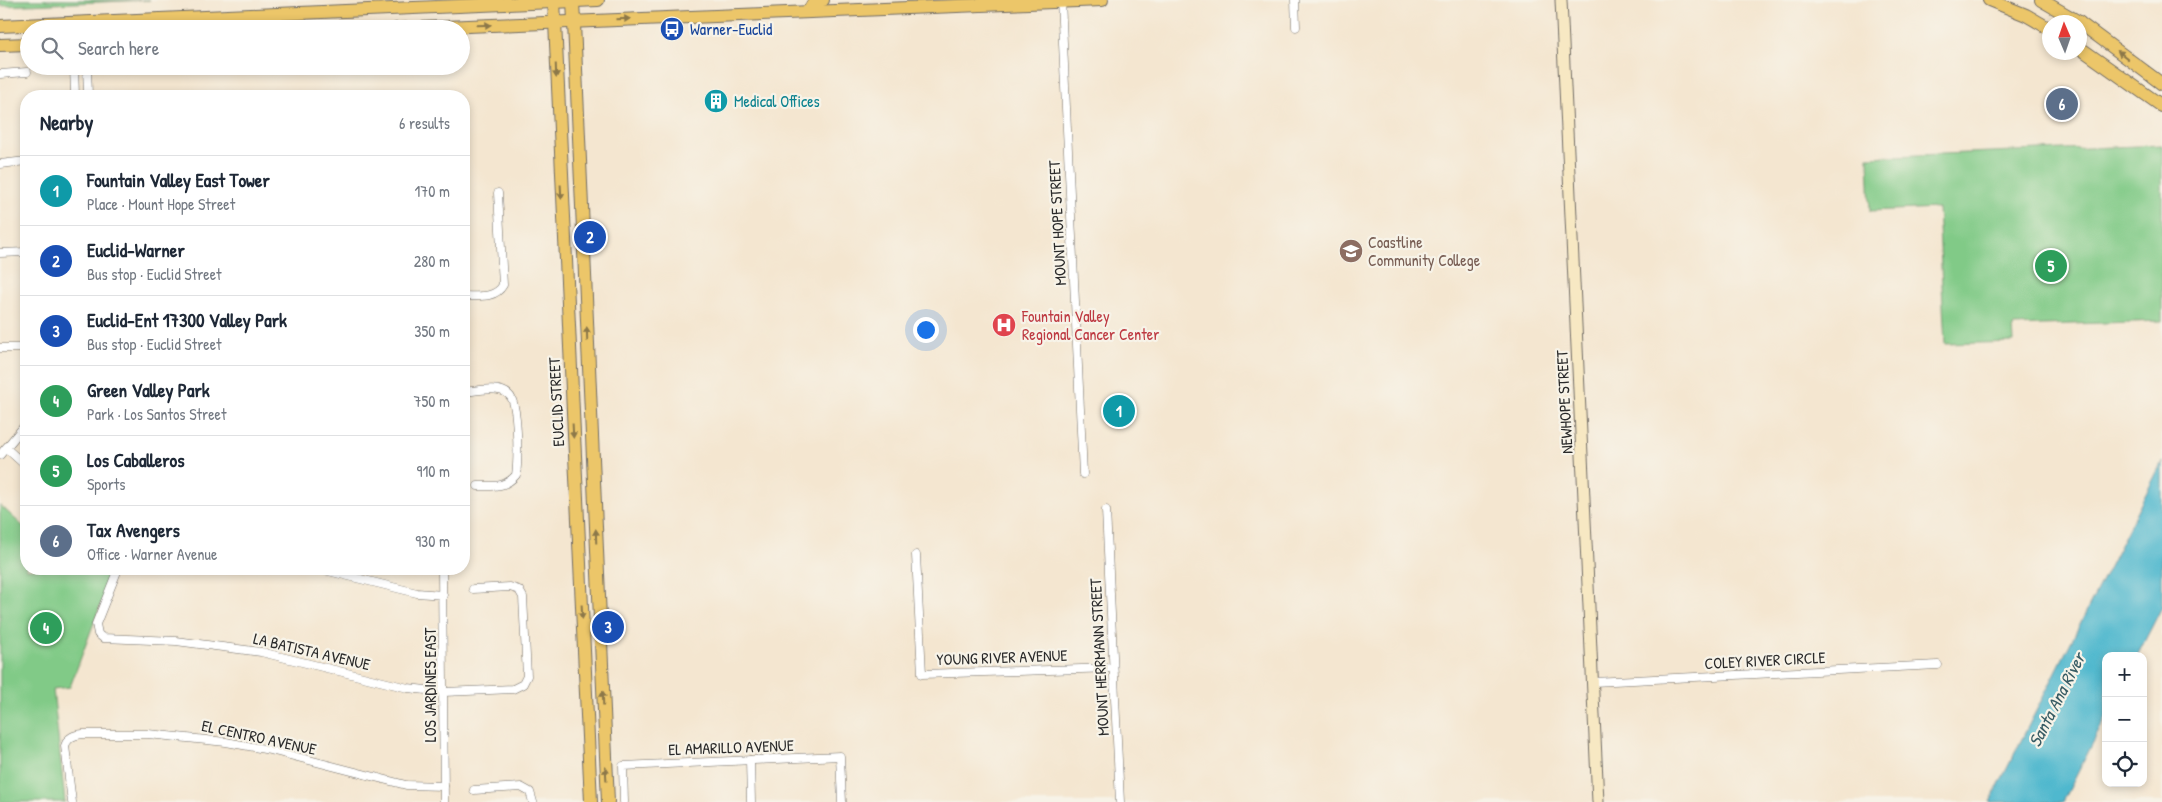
<!DOCTYPE html>
<html lang="en">
<head>
<meta charset="utf-8">
<style>
	body { margin:0; font-family:"Patrick Hand",sans-serif; background:#f2f2f3; color:#1f2937 }
	.controls { position:absolute; right:15px; bottom:15px; display:grid; overflow:hidden; border-radius:10px; box-shadow:0 2px 8px #0003 }
	.controls button { width:45px; height:45px; display:grid; place-items:center; padding:0; border:0; border-bottom:1px solid #e0e1e3; background:#fff; color:#1f2937; font:25px sans-serif }
	.compass { position:absolute; left:2042px; top:15px; width:45px; height:45px; border-radius:50%; background:#fff; box-shadow:0 2px 8px #0003; rotate:358deg }
	.you { position:absolute; left:925px; top:329px; width:18px; height:18px; margin:-12px; border:4px solid #fff; border-radius:50%; background:#1a73e8; box-shadow:0 0 0 8px #1a73e833 }
	.badge { display:grid; place-items:center; width:32px; height:32px; border-radius:50%; background:#d1495b; color:#fff; font-size:16px; font-weight:700 }
	.pin { position:absolute; translate:-50% -50%; border:2px solid #fff; box-shadow:0 1px 5px #0006 }
	.list { margin:0; padding:0; list-style:none }
	h2 { display:flex; justify-content:space-between; align-items:center; height:65px; margin:0; padding:0 20px; font-size:21px }
	h2 small { font-size:16px; font-weight:400; color:#747a83 }
	.list li { display:grid; grid-template-columns:32px 1fr auto; gap:15px; align-items:center; box-sizing:border-box; height:70px; padding:0 20px; border-top:1px solid #e0e1e3 }
	.list b { display:block; font-size:19px; white-space:nowrap }
	.list p { margin:0; font-size:16px; white-space:nowrap; color:#747a83 }
	.list em { font-size:16px; font-style:normal; color:#747a83 }
	.icon { flex:none; width:28px; height:28px; fill:none; stroke:currentColor; stroke-width:2; stroke-linecap:round; stroke-linejoin:round }
	.map { position:relative; flex:none; width:2162px; height:802px; overflow:hidden }
	.search { position:absolute; background:#fff; box-shadow:0 2px 8px #0003; left:20px; top:20px; width:450px; height:55px; display:flex; align-items:center; gap:12px; box-sizing:border-box; padding:0 18px; border-radius:28px; color:#747a83; font-size:19px }
	.panel { position:absolute; background:#fff; box-shadow:0 2px 8px #0003; left:20px; top:90px; width:450px; height:485px; border-radius:20px }
	.map>svg:first-child { display:block }
</style>
</head>
<body>
<div class="map">
<svg width="2162" height="802" viewBox="0 0 2162 802">
	<rect width="100%" height="100%" fill="#f7f3e8"/>
	<filter id="ink" filterUnits="userSpaceOnUse"><feTurbulence type="fractalNoise" baseFrequency=".02" numOctaves="2"/><feDisplacementMap in="SourceGraphic" scale="10" xChannelSelector="R" yChannelSelector="G"/><feConvolveMatrix kernelMatrix="1 2 1 2 8 2 1 2 1" color-interpolation-filters="sRGB"/></filter>
	<filter id="wash" filterUnits="userSpaceOnUse"><feTurbulence type="fractalNoise" baseFrequency=".0096" numOctaves="4" result="noise"/><feDisplacementMap in="SourceGraphic" scale="20" xChannelSelector="R" yChannelSelector="G"/><feGaussianBlur stdDeviation="1.12" result="paint"/><feColorMatrix in="noise" values="0 0 0 0 0 0 0 0 0 0 0 0 0 0 0 0 0 1.4 0 .05"/><feComposite in="paint" operator="in"/></filter>
	<g filter="url(#wash)">
		<rect width="100%" height="100%" fill="#f4e6d0"/>
		<!-- green -->
		<g fill="#81ca87" stroke="#567a59">
			<polygon points="0,0 150,0 0,6"/>
			<polygon points="2162,145 2162,321 2013,326 2014,342 1945,344 1938,208 1870,211 1868,157"/>
			<polygon points="0,505 26,529 26,569 114,569 70,687 53,689 65,802 0,802"/>
		</g>
		<!-- water -->
		<polygon fill="#50b8ce" stroke="#3e727c" points="2162,462 2162,607 2137,656 2106,656 2106,717 2063,802 1990,802"/>
	</g>
	<g filter="url(#ink)">
		<g fill="none" stroke-linecap="round" stroke-linejoin="round">
			<!-- street casing -->
			<g stroke="#716c65" stroke-width="9">
				<g id="street">
					<polyline points="1061,0 1083,474"/>
					<polyline points="1295,0 1296,27"/>
					<polyline points="74,66 75,96"/>
					<polyline points="87,66 88,96"/>
					<polyline points="0,74 27,72"/>
					<polyline points="0,164 26,161"/>
					<polyline points="0,253 26,252"/>
					<path d="M464,296C478,296 495,299 503,285L498,193"/>
					<polyline points="0,348 26,348"/>
					<path d="M464,392C476,391 499,385 509,395C519,403 518,462 516,475C505,488 494,486 478,486"/>
					<polyline points="6,448 26,466"/>
					<polyline points="0,455 26,424"/>
					<polyline points="1106,510 1120,802"/>
					<polyline points="916,555 922,674 1113,668"/>
					<polyline points="118,569 96,624 98,634 103,638 176,641 261,652 408,688 444,692 513,689 523,684 527,676 523,597 519,590 510,587 473,589"/>
					<polyline points="320,569 417,593 443,595"/>
					<polyline points="442,569 444,802"/>
					<polyline points="1593,682 1938,665"/>
					<polyline points="750,760 751,802"/>
					<polyline points="474,790 521,787 530,792 533,802"/>
					<path d="M72,802L65,746C68,737 74,735 83,734H148L226,742L270,750L406,785L444,786"/>
					<polyline points="624,802 623,766 840,756 842,802"/>
				</g>
			</g>
			<!-- secondary casing -->
			<g stroke="#716c65" stroke-width="13">
				<polyline id="secondary" points="1561,0 1598,802"/>
			</g>
			<!-- primary casing -->
			<g stroke="#716c65" stroke-width="14">
				<g id="primary">
					<polyline points="554,0 591,802"/>
					<polyline points="573,0 608,802"/>
					<polyline points="1989,0 2026,15 2050,29"/>
					<polyline points="2041,0 2079,22"/>
					<polyline points="808,12 814,2 823,0"/>
					<polyline points="2080,23 2162,84"/>
					<polyline points="0,26 598,0"/>
					<polyline points="397,29 1102,0"/>
					<polyline points="0,45 29,44"/>
					<polyline points="2080,48 2162,106"/>
				</g>
			</g>
			<!-- street -->
			<use href="#street" stroke="#fff" stroke-width="8"/>
			<!-- secondary -->
			<use href="#secondary" stroke="#f7e8c3" stroke-width="11"/>
			<!-- primary -->
			<use href="#primary" stroke="#ecc669" stroke-width="12"/>
		</g>
		<!-- one-way arrows -->
		<defs><path id="oneway-solid" d="M-6-.8H1V-3.2L6.5 0L1 3.2V.8H-6Z" transform="scale(1.25)"/></defs>
		<g fill="#8c784a">
			<use href="#oneway-solid" transform="translate(623 19) rotate(-2)"/>
			<use href="#oneway-solid" transform="translate(484 25) rotate(-2)"/>
			<use href="#oneway-solid" transform="translate(2123 55) rotate(-142)"/>
			<use href="#oneway-solid" transform="translate(556 71) rotate(88)"/>
			<use href="#oneway-solid" transform="translate(561 192) rotate(87)"/>
			<use href="#oneway-solid" transform="translate(587 334) rotate(-92)"/>
			<use href="#oneway-solid" transform="translate(573 431) rotate(87)"/>
			<use href="#oneway-solid" transform="translate(596 536) rotate(-92)"/>
			<use href="#oneway-solid" transform="translate(582 612) rotate(87)"/>
			<use href="#oneway-solid" transform="translate(603 698) rotate(-92)"/>
			<use href="#oneway-solid" transform="translate(606 774) rotate(-93)"/>
		</g>
	</g>
	<!-- icons -->
	<defs>
		<g id="bus-disc" transform="scale(1.25)"><circle r="9.5" fill="#1a4fb4" stroke="#f7f3e8"/><path d="M-5-6H5V4H4V6H2V4H-2V6H-4V4H-5ZM-3.5-4V0h7V-4ZM-3.5 1.2v1.5H-2V1.2ZM2 1.2v1.5H3.5V1.2Z" fill="#fff"/></g>
		<g id="building-disc" transform="scale(1.25)"><circle r="9.5" fill="#0f9aa8" stroke="#f7f3e8"/><path d="M-4-6H4V6H1V3H-1V6H-4ZM-2.5-4.3h1.7v1.8h-1.7ZM.8-4.3h1.7v1.8H.8ZM-2.5-1h1.7V.8h-1.7ZM.8-1h1.7V.8H.8Z" fill="#fff"/></g>
		<g id="school-disc" transform="scale(1.25)"><circle r="9.5" fill="#8d6e63" stroke="#f7f3e8"/><path d="M0-5L7-2L0 1L-7-2ZM-4 1L0 2.5L4 1V4Q0 6-4 4Z" fill="#fff"/></g>
		<g id="hospital-disc" transform="scale(1.25)"><circle r="9.5" fill="#e0444e" stroke="#f7f3e8"/><path d="M-5-5h3v3.5h4V-5h3V5h-3V1.5h-4V5h-3Z" fill="#fff"/></g>
	</defs>
	<g fill-rule="evenodd">
		<use href="#bus-disc" x="672" y="29"/>
		<use href="#building-disc" x="716" y="101"/>
		<use href="#school-disc" x="1351" y="251"/>
		<use href="#hospital-disc" x="1004" y="325"/>
	</g>
	<g text-anchor="middle" stroke-width="4.5" stroke-linejoin="round" paint-order="stroke">
		<!-- transit labels -->
		<g font-size="16" fill="#164399" stroke="#f7f3e8" text-anchor="start">
			<text x="690" y="35">Warner-Euclid</text>
		</g>
		<!-- culture labels -->
		<g font-size="16" fill="#0d838f" stroke="#f7f3e8" text-anchor="start">
			<text x="734" y="107">Medical Offices</text>
		</g>
		<!-- street labels -->
		<g font-size="16" fill="#2b2b2b" stroke="#f7f3e8">
			<text transform="translate(1057 223) rotate(-93)" y="6">MOUNT HOPE STREET</text>
			<text transform="translate(556 402) rotate(-93)" y="6">EUCLID STREET</text>
			<text transform="translate(1564 402) rotate(-93)" y="6">NEWHOPE STREET</text>
			<text transform="translate(312 651) rotate(13)" y="6">LA BATISTA AVENUE</text>
			<text transform="translate(1002 657) rotate(-2)" y="6">YOUNG RIVER AVENUE</text>
			<text transform="translate(1099 657) rotate(-93)" y="6">MOUNT HERRMANN STREET</text>
			<text transform="translate(1765 660) rotate(-3)" y="6">COLEY RIVER CIRCLE</text>
			<text transform="translate(430 685) rotate(-90)" y="6">LOS JARDINES EAST</text>
			<text transform="translate(259 737) rotate(12)" y="6">EL CENTRO AVENUE</text>
			<text transform="translate(731 747) rotate(-2)" y="6">EL AMARILLO AVENUE</text>
		</g>
		<!-- education labels -->
		<g font-size="16" fill="#785e54" stroke="#f7f3e8" text-anchor="start">
			<text x="1368" y="248">Coastline<tspan x="1368" dy="18">Community College</tspan></text>
		</g>
		<!-- health labels -->
		<g font-size="16" fill="#be3a42" stroke="#f7f3e8" text-anchor="start">
			<text x="1022" y="322">Fountain Valley<tspan x="1022" dy="18">Regional Cancer Center</tspan></text>
		</g>
		<!-- water labels -->
		<g font-size="18" font-style="italic" fill="#385c64" stroke="#f7f3e8">
			<text transform="translate(2057 700) rotate(-63)" y="6">Santa Ana River</text>
		</g>
	</g>
</svg>
<div class="controls">
<button>+</button>
<button>−</button>
<button><svg class="icon" aria-label="locate" viewBox="0 0 24 24"><circle cx="12" cy="12" r="6"/><path d="M12 2v4M12 18v4M2 12h4M18 12h4"/></svg></button>
</div>
<svg class="compass" viewBox="-18 -18 36 36"><path d="M0-13l5 13h-10z" fill="#e53935"/><path d="M0 13l5-13h-10z" fill="#747a83"/></svg>
<div class="you"></div>
<div class="pin badge" style="left:1119px;top:411px;background:#0f9aa8">1</div>
<div class="pin badge" style="left:590px;top:237px;background:#1a4fb4">2</div>
<div class="pin badge" style="left:608px;top:627px;background:#1a4fb4">3</div>
<div class="pin badge" style="left:46px;top:628px;background:#2e9e5b">4</div>
<div class="pin badge" style="left:2051px;top:266px;background:#2e9e5b">5</div>
<div class="pin badge" style="left:2062px;top:104px;background:#5c6f8a">6</div>
<div class="search"><svg class="icon" aria-label="search" viewBox="0 0 24 24"><circle cx="10" cy="10" r="6"/><path d="M15 15l6 6"/></svg>Search here</div>
<section class="panel">
<h2>Nearby<small>6 results</small></h2>
<ul class="list">
<li><span class="badge" style="background:#0f9aa8">1</span><div><b>Fountain Valley East Tower</b><p>Place · Mount Hope Street</p></div><em>170 m</em></li>
<li><span class="badge" style="background:#1a4fb4">2</span><div><b>Euclid-Warner</b><p>Bus stop · Euclid Street</p></div><em>280 m</em></li>
<li><span class="badge" style="background:#1a4fb4">3</span><div><b>Euclid-Ent 17300 Valley Park</b><p>Bus stop · Euclid Street</p></div><em>350 m</em></li>
<li><span class="badge" style="background:#2e9e5b">4</span><div><b>Green Valley Park</b><p>Park · Los Santos Street</p></div><em>750 m</em></li>
<li><span class="badge" style="background:#2e9e5b">5</span><div><b>Los Caballeros</b><p>Sports</p></div><em>910 m</em></li>
<li><span class="badge" style="background:#5c6f8a">6</span><div><b>Tax Avengers</b><p>Office · Warner Avenue</p></div><em>930 m</em></li>
</ul>
</section>
</div>
</body>
</html>
